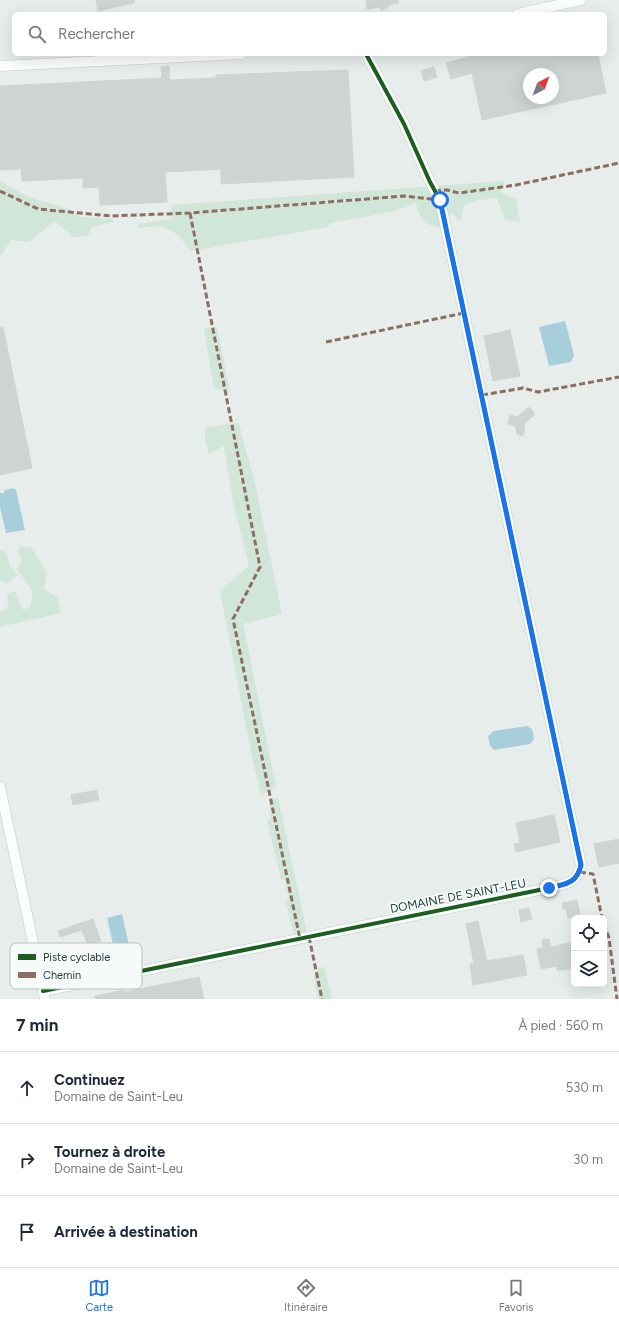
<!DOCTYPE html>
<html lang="fr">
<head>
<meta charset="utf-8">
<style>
	body { margin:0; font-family:Figtree,sans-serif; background:#f2f2f3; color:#1f2937 }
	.controls { position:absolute; right:12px; bottom:12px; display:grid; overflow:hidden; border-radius:6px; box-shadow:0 4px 16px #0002 }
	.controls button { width:36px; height:36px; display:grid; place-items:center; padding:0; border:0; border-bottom:1px solid #e0e1e3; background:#fff; color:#1f2937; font:20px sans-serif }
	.compass { position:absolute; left:523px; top:68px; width:36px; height:36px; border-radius:50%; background:#fff; box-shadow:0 4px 16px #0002; rotate:41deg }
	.stop { position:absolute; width:12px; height:12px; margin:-9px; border:3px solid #1a73e8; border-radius:50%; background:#fff }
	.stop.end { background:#1a73e8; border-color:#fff; box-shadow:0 1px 4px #0008 }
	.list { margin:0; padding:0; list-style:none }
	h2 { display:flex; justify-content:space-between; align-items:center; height:52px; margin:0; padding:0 16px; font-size:17px }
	h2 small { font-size:13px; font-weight:400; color:#747a83 }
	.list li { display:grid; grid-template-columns:26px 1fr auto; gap:12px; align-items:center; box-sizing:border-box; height:72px; padding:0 16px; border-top:1px solid #e0e1e3 }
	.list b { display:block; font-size:15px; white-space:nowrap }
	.list p { margin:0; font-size:13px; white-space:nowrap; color:#747a83 }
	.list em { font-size:13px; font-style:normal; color:#747a83 }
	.icon { flex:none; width:22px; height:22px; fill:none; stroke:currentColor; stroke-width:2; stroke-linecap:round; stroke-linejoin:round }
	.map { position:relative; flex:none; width:619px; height:999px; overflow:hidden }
	.search { position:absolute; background:#fff; box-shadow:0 4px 16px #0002; left:12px; right:12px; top:12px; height:44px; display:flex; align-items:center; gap:10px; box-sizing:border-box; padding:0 14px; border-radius:6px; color:#747a83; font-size:15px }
	.sheet { height:268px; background:#fff }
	nav { display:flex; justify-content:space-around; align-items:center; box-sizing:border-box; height:56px; border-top:1px solid #e0e1e3; background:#fff; font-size:11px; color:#747a83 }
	nav a { display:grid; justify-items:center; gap:2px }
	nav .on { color:#1a73e8 }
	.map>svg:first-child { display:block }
</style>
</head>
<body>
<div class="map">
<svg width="619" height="999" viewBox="0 0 619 999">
	<rect width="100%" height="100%" fill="#e7edeb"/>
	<!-- green -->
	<g fill="#d0e6d9">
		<polygon points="0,181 28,197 66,208 80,217 112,219 114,222 92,227 88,236 73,237 55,221 38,234 29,242 11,240 0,257"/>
		<polygon points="505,181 500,192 516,199 520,222 505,220 497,198 479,200 464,205 461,221 450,213 442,228 426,224 418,212 416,203 395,211 330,223 328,227 191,251 177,234 161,226 138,228 138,224 172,219 171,205"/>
		<polygon points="217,327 230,392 214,388 204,328"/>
		<polygon points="239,423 245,448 254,478 282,614 243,624 276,787 261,795 252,757 220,591 249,566 233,502 224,446 209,454 205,441 205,428 221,425"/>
		<polygon points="21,546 31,547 47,572 44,589 58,598 61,613 0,627 0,612 8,607 7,594 15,591 23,610 30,607 33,592 17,569 22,560 17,551"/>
		<polygon points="5,550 10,566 18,575 6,584 0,580 0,551"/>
		<polygon points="278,797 307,933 294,935 286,902 289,899 285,880 281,880 267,820 271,818 269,802"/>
		<polygon points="324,967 332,999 318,999 314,978 318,968"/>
	</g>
	<!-- water -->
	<g fill="#a8cedb">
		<polygon points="565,321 574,355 571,362 549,366 539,327"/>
		<polygon points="14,488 16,490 25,530 6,533 0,507 0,493 4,493 5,490"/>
		<polygon points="527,726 532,729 534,739 530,744 494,750 490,746 488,736 494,731"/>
		<polygon points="122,914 129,945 114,948 107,918"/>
	</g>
	<!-- building -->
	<g fill="#ced4d2" stroke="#d0d5d4" fill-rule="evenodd">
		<polygon points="96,0 134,0 134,3 98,11"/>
		<polygon points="366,0 398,0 398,3 388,5 388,8 381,10 380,7 367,9"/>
		<path d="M467,54H598L606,93L482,120L472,73L451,79L446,63L468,57ZM529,74H553V98H529Z"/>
		<polygon points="169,66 170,80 216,78 216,75 348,70 354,177 221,184 221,169 165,172 167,202 100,205 99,187 83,188 83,178 22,181 21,169 0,170 0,86 162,78 161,67"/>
		<polygon points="434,67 437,77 424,81 421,71"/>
		<polygon points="0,327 3,327 32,468 0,475"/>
		<polygon points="510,330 520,376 493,381 484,336"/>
		<polygon points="529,407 535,414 524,424 525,432 522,436 517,434 515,426 508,424 510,415 517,417"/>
		<polygon points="97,790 99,800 73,805 71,795"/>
		<polygon points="554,815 560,842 516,852 514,844 520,843 516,823"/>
		<polygon points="619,839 619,863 599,867 594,844"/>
		<polygon points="577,900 580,915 579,916 579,918 568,918 566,909 563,909 562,903"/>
		<polygon points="529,908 532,919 521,922 519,910"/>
		<polygon points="93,919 101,941 88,946 82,930 60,937 58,931"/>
		<polygon points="478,921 487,961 523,955 527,975 473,985 470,964 474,964 466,924"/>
		<polygon points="549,939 551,947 574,942 574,968 557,971 557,966 541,969 537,949 543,948 542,940"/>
		<polygon points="199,977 204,999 95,999 95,996 124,990 125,992"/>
	</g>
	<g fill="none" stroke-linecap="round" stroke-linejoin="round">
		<!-- minor casing -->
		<g stroke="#c4cac8" stroke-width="11">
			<g id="minor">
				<polyline points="517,14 581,0"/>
				<polyline points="0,66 242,54"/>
				<polyline points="0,787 45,999"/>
				<path d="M43,991L549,888C565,884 577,884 581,865L440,200L430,182L404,124L366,54"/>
			</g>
		</g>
		<!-- minor -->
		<use href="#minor" stroke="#fbfcfc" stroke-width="10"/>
		<!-- quiet -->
		<g stroke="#8d6e63" stroke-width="3" stroke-dasharray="6 3" stroke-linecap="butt">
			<polyline points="0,191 38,209 111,216 190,213 404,196 440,200"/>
			<polyline points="435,191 441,190 447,190 459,193 516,185 619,163"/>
			<polyline points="190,213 260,567 233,619 300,939"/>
			<polyline points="326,342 464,313"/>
			<polyline points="482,395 523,388 538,392 619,377"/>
			<polyline points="580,872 593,874 602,918"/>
			<polyline points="604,924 609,938 617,999"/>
			<polyline points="309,937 322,999"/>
		</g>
		<!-- cycleway casing -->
		<g stroke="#f6fbf9" stroke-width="6">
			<path id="cycleway" d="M43,991L549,888C565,884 577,884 581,865L440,200L430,182L404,124L366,54"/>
		</g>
		<!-- cycleway -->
		<use href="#cycleway" stroke="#1b5e20" stroke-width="4"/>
	</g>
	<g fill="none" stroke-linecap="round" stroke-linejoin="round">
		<!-- route -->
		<path stroke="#1a73e8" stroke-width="5" d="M440,200L581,865C577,884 565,884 549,888"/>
	</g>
	<g text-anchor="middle" stroke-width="3.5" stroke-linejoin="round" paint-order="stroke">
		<!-- street labels -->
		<g font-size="12" fill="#24413d" stroke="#f6fbf9">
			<text transform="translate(458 896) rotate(-11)" y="4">DOMAINE DE SAINT-LEU</text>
		</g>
	</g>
	<!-- legend -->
	<rect x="10" y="943" width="132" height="46" rx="6" fill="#f6fbf9" stroke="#b7c3c1" stroke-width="1"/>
	<rect x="18" y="954" width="18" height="6" fill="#1b5e20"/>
	<rect x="18" y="972" width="18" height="6" fill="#8d6e63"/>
	<g font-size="11" fill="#24413d">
		<text x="43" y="961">Piste cyclable</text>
		<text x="43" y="979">Chemin</text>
	</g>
</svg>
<div class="controls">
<button><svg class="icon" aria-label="locate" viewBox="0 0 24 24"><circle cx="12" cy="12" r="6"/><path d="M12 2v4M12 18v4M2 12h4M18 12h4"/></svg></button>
<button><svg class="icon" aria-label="layers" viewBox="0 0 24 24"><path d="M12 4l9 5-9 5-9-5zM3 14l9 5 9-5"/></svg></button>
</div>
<svg class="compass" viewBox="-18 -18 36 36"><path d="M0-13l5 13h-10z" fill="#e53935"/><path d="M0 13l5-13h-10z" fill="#747a83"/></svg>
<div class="stop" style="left:440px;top:200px"></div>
<div class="stop end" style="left:549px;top:888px"></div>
<div class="search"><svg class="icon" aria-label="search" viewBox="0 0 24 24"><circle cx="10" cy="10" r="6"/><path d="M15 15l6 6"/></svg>Rechercher</div>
</div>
<section class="sheet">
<h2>7 min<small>À pied · 560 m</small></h2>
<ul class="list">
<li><svg class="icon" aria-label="ahead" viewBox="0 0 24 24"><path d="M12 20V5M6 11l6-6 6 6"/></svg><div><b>Continuez</b><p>Domaine de Saint-Leu</p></div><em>530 m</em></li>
<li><svg class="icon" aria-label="right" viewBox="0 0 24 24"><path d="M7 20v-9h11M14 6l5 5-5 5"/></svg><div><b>Tournez à droite</b><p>Domaine de Saint-Leu</p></div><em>30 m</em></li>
<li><svg class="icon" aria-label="arrive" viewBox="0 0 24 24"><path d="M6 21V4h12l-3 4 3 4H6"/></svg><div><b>Arrivée à destination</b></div></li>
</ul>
</section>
<nav>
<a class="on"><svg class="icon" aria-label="map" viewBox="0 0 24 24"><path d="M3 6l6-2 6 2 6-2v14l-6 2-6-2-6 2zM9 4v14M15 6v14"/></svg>Carte</a>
<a><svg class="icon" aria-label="directions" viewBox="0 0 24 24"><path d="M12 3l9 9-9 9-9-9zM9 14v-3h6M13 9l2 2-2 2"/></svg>Itinéraire</a>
<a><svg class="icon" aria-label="saved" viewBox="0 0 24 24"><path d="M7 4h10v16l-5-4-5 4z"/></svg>Favoris</a>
</nav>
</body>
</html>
